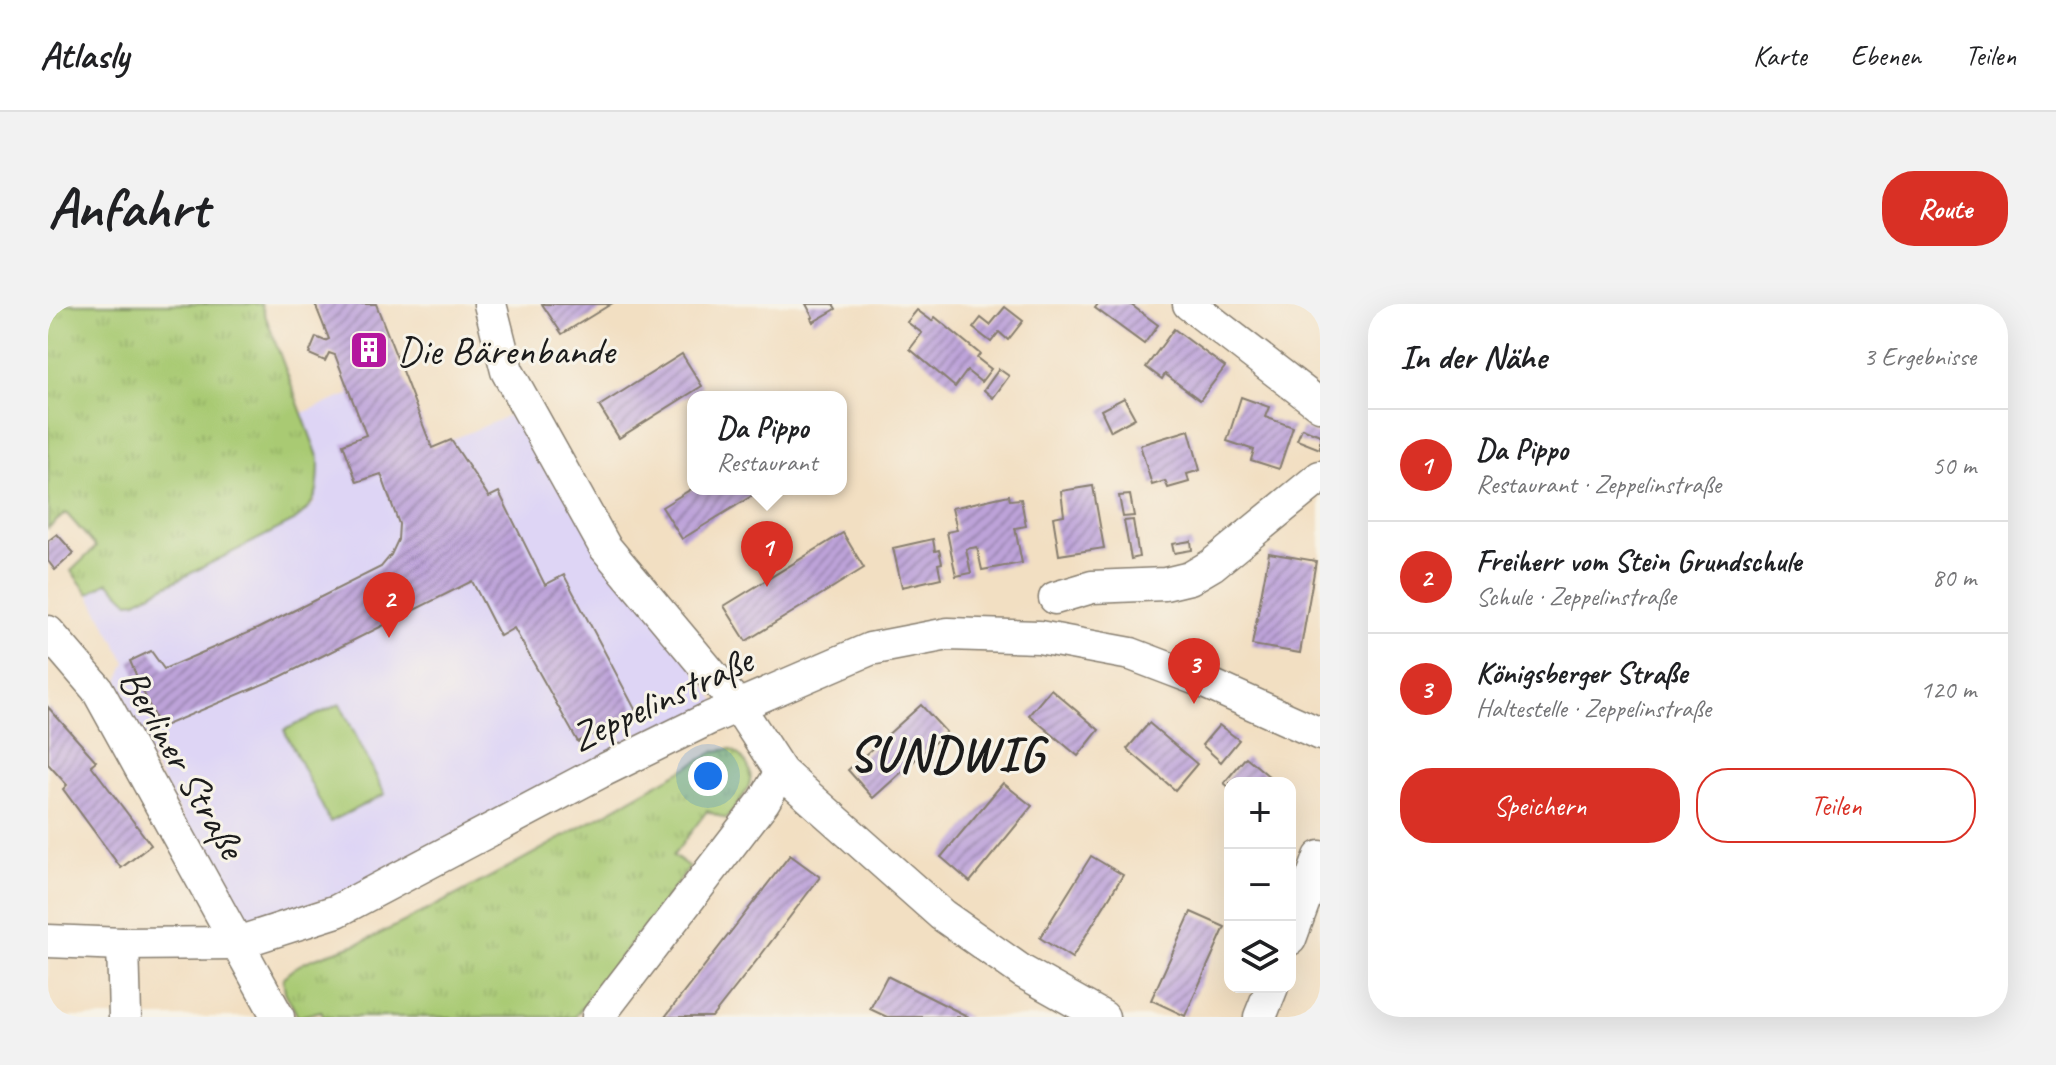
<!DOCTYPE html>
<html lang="de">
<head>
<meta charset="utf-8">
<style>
	body { margin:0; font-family:Caveat,sans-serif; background:#f2f2f2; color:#202124 }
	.controls { position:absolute; right:24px; bottom:24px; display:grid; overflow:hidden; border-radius:16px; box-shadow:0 8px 32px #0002 }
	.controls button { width:72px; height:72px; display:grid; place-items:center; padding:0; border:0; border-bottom:2px solid #e0e0e0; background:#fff; color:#202124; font:40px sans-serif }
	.you { position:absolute; left:660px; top:472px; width:28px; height:28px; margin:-20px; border:6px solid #fff; border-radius:50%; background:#1a73e8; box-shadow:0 0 0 12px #1a73e833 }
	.badge { display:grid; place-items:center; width:52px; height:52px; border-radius:50%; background:#d93025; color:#fff; font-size:26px; font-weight:700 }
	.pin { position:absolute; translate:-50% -66px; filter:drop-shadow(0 2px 4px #0008) }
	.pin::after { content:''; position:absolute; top:42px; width:28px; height:24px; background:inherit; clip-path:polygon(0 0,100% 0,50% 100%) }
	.popup { position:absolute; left:639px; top:87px; width:160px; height:104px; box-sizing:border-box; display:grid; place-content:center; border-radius:16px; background:#fff; filter:drop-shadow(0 2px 6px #0005); font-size:26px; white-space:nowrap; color:#757577 }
	.popup b { font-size:30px; color:#202124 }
	.popup::after { content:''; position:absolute; left:50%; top:100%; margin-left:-16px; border:16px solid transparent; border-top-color:#fff }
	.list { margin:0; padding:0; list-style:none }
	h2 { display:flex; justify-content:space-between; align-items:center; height:104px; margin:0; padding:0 32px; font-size:34px }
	h2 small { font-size:26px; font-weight:400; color:#757577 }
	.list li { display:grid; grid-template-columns:52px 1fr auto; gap:24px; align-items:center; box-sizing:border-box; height:112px; padding:0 32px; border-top:2px solid #e0e0e0 }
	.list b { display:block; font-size:30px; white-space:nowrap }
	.list p { margin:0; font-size:26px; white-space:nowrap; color:#757577 }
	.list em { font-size:26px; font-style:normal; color:#757577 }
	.actions { display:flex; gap:16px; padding:24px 32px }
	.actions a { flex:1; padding:18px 0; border:2px solid #d93025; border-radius:32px; text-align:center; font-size:28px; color:#d93025 }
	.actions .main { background:#d93025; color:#fff }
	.icon { flex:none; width:44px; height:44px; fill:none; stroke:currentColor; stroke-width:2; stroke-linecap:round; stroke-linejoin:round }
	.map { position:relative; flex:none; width:1272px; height:713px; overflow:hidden; border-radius:32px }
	header { display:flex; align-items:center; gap:48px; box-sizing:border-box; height:112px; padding:0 40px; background:#fff; border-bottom:2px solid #e0e0e0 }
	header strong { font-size:38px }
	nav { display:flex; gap:44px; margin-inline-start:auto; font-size:28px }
	.intro { display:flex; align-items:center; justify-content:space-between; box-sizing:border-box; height:192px; padding:0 48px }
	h1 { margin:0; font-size:56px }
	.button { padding:20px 36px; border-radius:32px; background:#d93025; color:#fff; font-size:28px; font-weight:700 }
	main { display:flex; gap:48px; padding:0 48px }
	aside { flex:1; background:#fff; border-radius:32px; box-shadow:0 8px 32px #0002 }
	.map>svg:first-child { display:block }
</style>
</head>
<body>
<header>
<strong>Atlasly</strong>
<nav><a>Karte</a><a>Ebenen</a><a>Teilen</a></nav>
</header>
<div class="intro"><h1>Anfahrt</h1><a class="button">Route</a></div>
<main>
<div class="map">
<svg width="1272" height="713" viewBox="0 0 1272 713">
	<defs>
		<pattern id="park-tufts" width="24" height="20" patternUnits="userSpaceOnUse" patternTransform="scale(2)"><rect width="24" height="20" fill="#a9ca73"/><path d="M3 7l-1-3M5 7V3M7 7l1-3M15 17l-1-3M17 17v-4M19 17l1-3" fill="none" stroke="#91ad63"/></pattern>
		<pattern id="building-hatch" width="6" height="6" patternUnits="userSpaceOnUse" patternTransform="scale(2)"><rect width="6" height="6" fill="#bda3d9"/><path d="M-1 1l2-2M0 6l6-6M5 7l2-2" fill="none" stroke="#9984af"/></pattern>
	</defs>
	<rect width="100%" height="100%" fill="#f7f3e8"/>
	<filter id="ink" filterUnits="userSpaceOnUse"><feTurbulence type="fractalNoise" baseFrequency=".0125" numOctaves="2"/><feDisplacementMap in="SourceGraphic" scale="16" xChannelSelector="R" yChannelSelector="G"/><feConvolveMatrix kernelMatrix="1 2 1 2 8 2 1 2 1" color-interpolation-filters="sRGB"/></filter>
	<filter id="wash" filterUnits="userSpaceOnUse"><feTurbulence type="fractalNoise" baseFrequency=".006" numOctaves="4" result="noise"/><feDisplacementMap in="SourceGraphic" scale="32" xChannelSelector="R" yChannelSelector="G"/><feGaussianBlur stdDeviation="1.8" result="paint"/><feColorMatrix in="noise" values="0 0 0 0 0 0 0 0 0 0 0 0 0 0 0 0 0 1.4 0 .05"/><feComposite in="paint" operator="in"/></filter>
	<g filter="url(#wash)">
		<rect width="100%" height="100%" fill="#f2dfc2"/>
		<!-- built -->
		<polygon fill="#ded5f5" points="313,86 384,144 465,110 670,400 291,590 193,623 66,387 78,358 41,290 60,278 88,297 255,211 266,199 271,179 271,155 254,109"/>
		<!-- grass -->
		<polygon fill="#a9ca73" stroke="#627348" stroke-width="2" points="292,400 337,490 282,518 236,426"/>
		<!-- park -->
		<g fill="url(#park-tufts)" stroke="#627348" stroke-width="2">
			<path d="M0,0H213L271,155C271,184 271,199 246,217L88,297L81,298L60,278L41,290L23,267L48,243L18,209L0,224Z"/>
			<path d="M683,445C719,469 698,489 678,515L659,507L625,552L642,563L527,713H276L273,707L250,713L237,688L235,674C255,651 296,648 323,634C441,577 554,511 668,447Z"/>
		</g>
		<g id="blocks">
			<!-- building -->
			<g fill="url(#building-hatch)">
				<polygon points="267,0 328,0 384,144 403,136 441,193 451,188 497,281 516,271 588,407 530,438 466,324 452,332 424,277 232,373 111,424 82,357 103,347 116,365 209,325 333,263 343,251 350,236 351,220 333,170 309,178 295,140 318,131 287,51 281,49 277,57 261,50 268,33 277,37 281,35"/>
				<polygon points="494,0 563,0 514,30"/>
				<polygon points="758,0 785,0 788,5 765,18 763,14 765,13"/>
				<polygon points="1050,0 1082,0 1110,21 1096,40 1047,4"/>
				<polygon points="957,3 975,17 960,36 951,28 943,38 925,24 933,14 942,21"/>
				<polygon points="869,6 884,17 887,13 932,50 929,54 943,65 933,78 919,67 907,83 862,45 874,29 859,18"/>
				<polygon points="1126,25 1177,63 1152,96 1117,70 1114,75 1098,63"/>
				<polygon points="634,50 654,82 571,134 551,102"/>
				<polygon points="951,65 961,72 945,94 936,86"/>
				<polygon points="1193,93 1221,103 1217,113 1245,123 1231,165 1203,156 1206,146 1179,137"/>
				<polygon points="1076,94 1087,114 1063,127 1053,106"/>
				<polygon points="1254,124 1272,131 1272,145 1249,136"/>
				<polygon points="1141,126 1152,166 1139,170 1141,178 1120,184 1117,177 1104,181 1092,141"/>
				<polygon points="1045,182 1056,244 1011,251 1005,213 1016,211 1013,187"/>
				<polygon points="645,184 645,185 715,185 634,235 614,203"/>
				<polygon points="961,191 962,196 973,195 978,222 967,224 974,259 934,266 929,243 918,245 923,269 908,272 899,228 909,226 904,204"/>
				<polygon points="1082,191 1086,212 1075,213 1071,192"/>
				<polygon points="1085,216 1091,253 1083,255 1076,217"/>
				<polygon points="795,229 816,264 698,337 676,302"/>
				<polygon points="9,230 26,249 7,266 0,257 0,237"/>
				<polygon points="885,235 887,247 891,246 894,259 890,260 893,274 854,283 845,244"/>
				<polygon points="1143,237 1144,246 1126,249 1124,240"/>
				<polygon points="1221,249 1268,257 1252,349 1204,341"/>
				<polygon points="1003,385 1051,426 1030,452 981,411"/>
				<polygon points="873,401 898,428 825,494 800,466"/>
				<polygon points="0,403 48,457 43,461 103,541 73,564 15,485 19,481 0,460"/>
				<polygon points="1101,419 1149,460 1127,486 1079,445"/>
				<polygon points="1171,421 1191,436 1173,458 1154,441"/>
				<polygon points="1198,453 1229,479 1182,479 1182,484 1176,479"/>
				<polygon points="955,479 984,502 922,578 893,553"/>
				<polygon points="742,551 772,573 713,651 664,713 617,713"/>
				<polygon points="1043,552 1075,571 1024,654 992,634"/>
				<polygon points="1143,608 1177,623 1137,712 1103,696"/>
				<polygon points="839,672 921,713 839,713 822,705"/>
			</g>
		</g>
	</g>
	<g filter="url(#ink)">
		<use href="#blocks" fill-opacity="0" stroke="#877e6f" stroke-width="2"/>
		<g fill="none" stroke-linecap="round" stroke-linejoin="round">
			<!-- minor casing -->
			<g stroke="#877e6f" stroke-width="35">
				<g id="minor">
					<polyline points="442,0 459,67 557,243 690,402 733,468 894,611 975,668 1055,713"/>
					<polyline points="1141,0 1272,101"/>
					<polyline points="1007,294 1044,283 1117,280 1142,274 1164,261 1272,173"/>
					<polyline points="0,328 49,385 230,713"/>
					<polyline points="1242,635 1272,553"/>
					<polyline points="0,637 75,640 189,639 289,607 552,468 662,414 822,345 900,330 991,333 1083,350 1154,377 1272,430"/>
					<polyline points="75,640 77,713"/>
					<polyline points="550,713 716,497 733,468"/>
					<polyline points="1212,713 1224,683"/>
				</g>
			</g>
			<!-- minor -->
			<use href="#minor" stroke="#fff" stroke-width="32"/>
		</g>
	</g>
	<!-- icons -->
	<defs>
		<g id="building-square" transform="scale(2)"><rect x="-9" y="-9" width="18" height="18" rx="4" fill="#b5179e" stroke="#f7f3e8"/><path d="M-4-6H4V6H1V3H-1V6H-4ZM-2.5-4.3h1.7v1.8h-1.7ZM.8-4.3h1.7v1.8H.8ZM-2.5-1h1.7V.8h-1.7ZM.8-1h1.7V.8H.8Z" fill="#fff"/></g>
	</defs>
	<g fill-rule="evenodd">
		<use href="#building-square" x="321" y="46"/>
	</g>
	<g text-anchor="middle" stroke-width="6" stroke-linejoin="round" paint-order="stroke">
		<!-- poi labels -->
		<g font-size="40" fill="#1c1c1c" stroke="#f7f3e8" text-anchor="start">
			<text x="349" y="60">Die Bärenbande</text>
		</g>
		<!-- street labels -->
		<g font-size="40" fill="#1c1c1c" stroke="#f7f3e8">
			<text transform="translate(613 394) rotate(-25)" y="14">Zeppelinstraße</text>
			<text transform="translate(135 459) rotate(60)" y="14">Berliner Straße</text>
		</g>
		<!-- district labels -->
		<g font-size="48" font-weight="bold" letter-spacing="2" fill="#1c1c1c" stroke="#f7f3e8">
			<text x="899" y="466">SUNDWIG</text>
		</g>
	</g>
</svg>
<div class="controls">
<button>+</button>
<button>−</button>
<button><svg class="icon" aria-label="layers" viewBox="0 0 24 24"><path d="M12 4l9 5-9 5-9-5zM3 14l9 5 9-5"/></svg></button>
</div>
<div class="you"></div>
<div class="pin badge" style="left:719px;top:283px">1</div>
<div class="popup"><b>Da Pippo</b>Restaurant</div>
<div class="pin badge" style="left:341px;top:334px">2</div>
<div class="pin badge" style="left:1146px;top:400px">3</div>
</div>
<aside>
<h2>In der Nähe<small>3 Ergebnisse</small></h2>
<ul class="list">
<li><span class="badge">1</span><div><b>Da Pippo</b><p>Restaurant · Zeppelinstraße</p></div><em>50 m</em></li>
<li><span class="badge">2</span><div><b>Freiherr vom Stein Grundschule</b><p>Schule · Zeppelinstraße</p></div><em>80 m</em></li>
<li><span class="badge">3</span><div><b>Königsberger Straße</b><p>Haltestelle · Zeppelinstraße</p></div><em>120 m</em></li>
</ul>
<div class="actions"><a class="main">Speichern</a><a>Teilen</a></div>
</aside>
</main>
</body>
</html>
